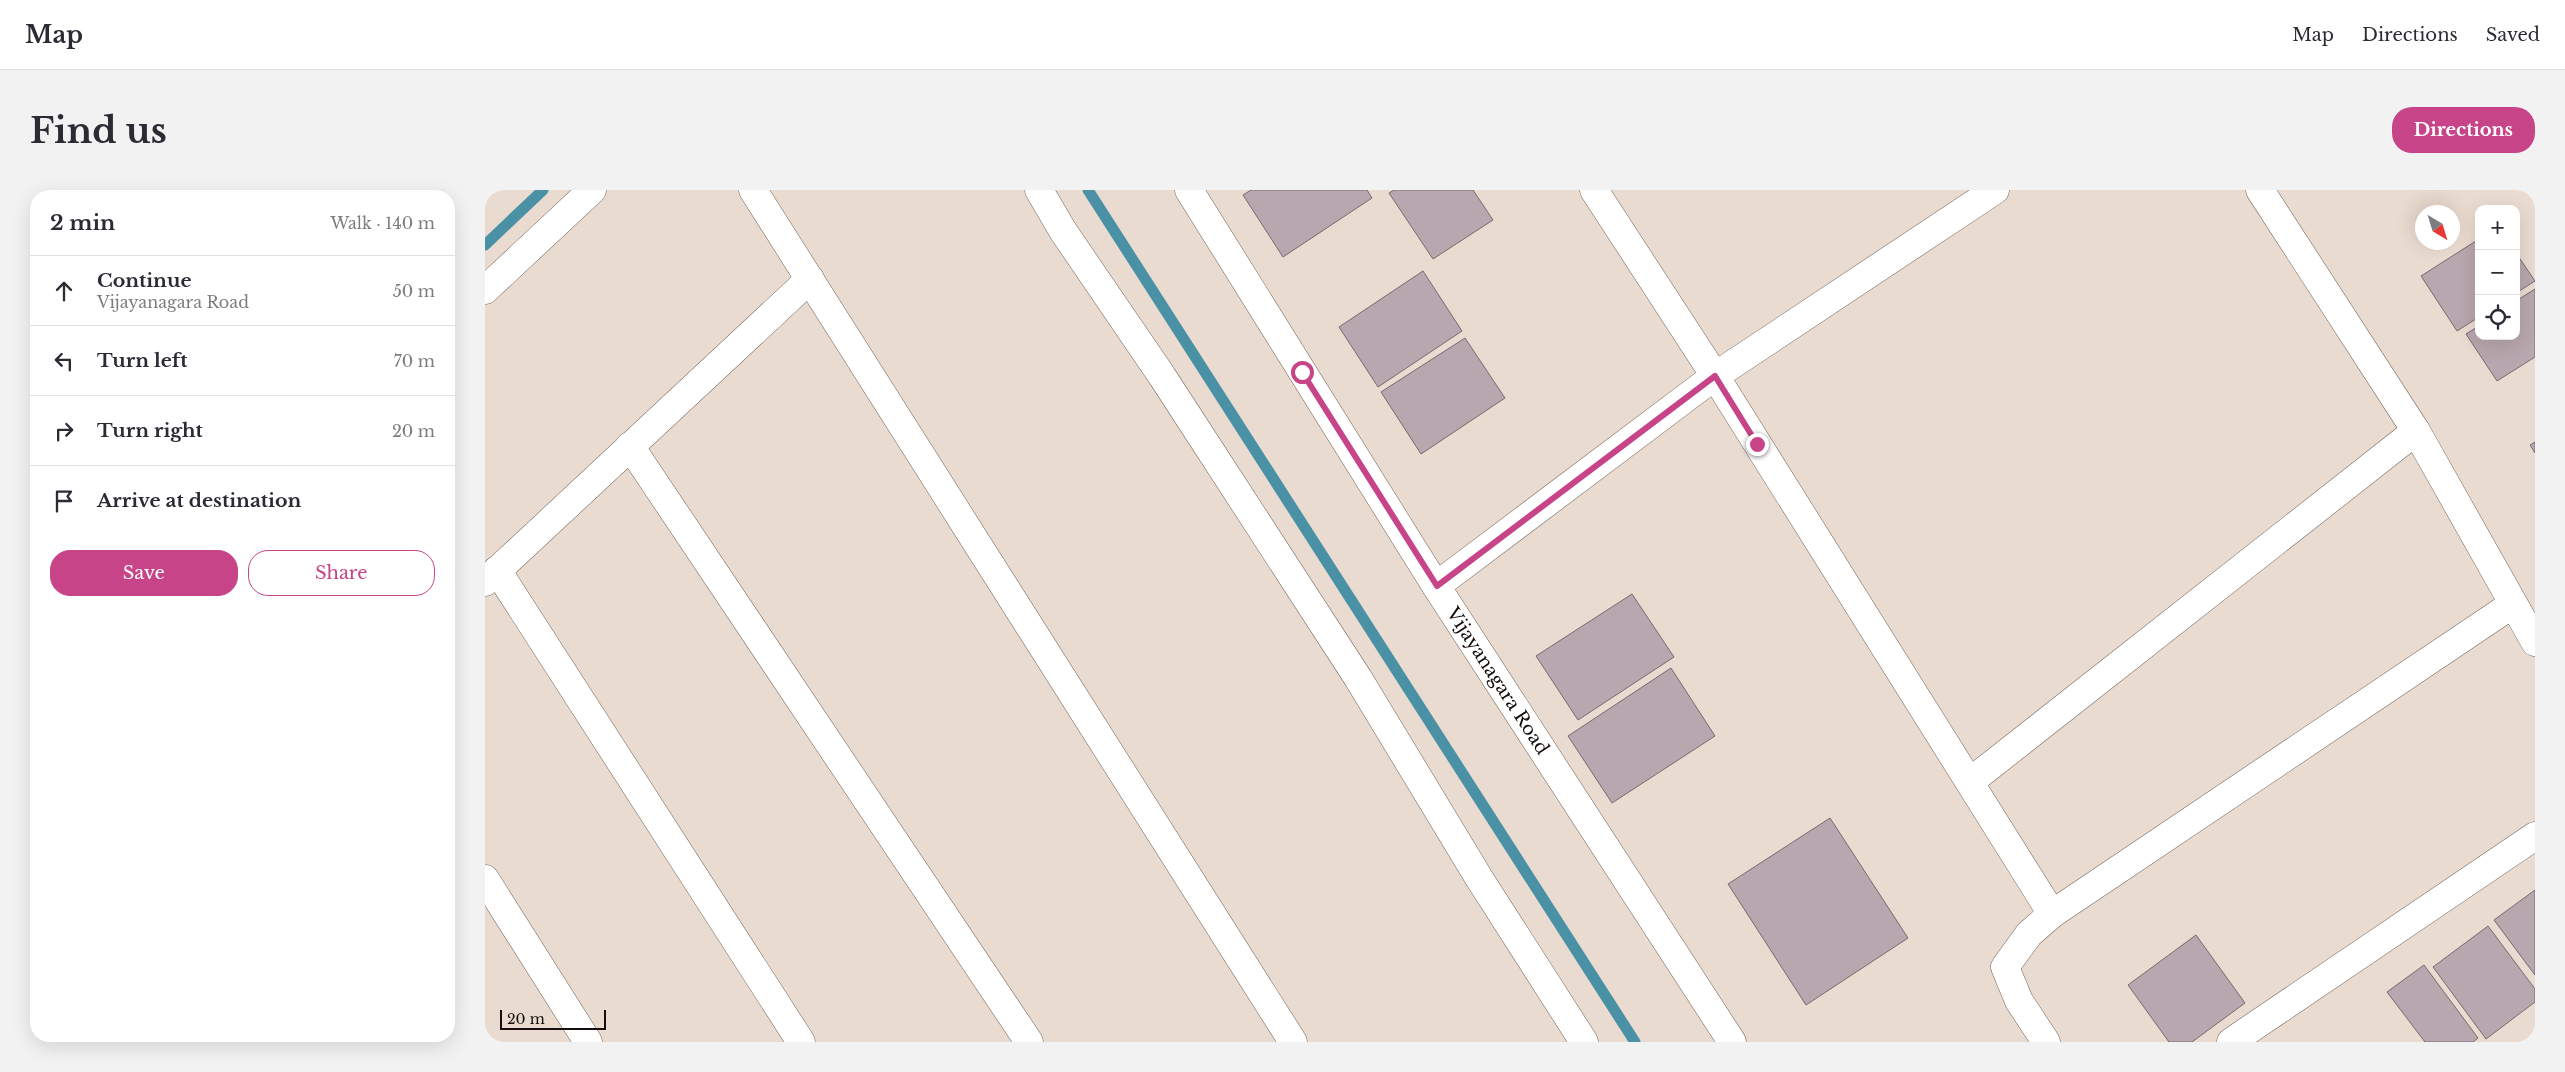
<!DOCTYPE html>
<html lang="en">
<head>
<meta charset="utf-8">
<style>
	body { margin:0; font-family:"Libre Baskerville",serif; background:#f2f2f3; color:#2b2b33 }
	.controls { position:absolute; right:15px; top:15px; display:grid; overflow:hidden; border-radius:10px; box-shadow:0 5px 20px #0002 }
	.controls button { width:45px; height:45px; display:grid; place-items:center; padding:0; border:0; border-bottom:1px solid #e1e1e2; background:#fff; color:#2b2b33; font:25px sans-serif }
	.compass { position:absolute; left:1930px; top:15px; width:45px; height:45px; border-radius:50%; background:#fff; box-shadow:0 5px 20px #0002; rotate:142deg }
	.scale { position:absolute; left:15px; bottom:12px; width:106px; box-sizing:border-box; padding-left:5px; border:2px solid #140f0c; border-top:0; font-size:14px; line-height:18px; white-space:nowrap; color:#140f0c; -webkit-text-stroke:4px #eadbd0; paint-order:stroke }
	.stop { position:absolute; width:15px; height:15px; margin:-11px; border:4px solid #c84488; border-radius:50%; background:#fff }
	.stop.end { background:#c84488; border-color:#fff; box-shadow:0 1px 5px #0008 }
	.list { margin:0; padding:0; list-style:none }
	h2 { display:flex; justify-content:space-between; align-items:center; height:65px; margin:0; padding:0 20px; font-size:21px }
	h2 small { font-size:16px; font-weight:400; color:#7c7c81 }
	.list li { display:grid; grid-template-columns:32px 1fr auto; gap:15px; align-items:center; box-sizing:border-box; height:70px; padding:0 20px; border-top:1px solid #e1e1e2 }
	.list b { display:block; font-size:19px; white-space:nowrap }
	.list p { margin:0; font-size:16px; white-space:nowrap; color:#7c7c81 }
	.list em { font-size:16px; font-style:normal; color:#7c7c81 }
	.actions { display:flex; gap:10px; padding:15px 20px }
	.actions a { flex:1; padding:11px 0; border:1px solid #c84488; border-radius:20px; text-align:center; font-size:18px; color:#c84488 }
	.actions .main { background:#c84488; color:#fff }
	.icon { flex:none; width:28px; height:28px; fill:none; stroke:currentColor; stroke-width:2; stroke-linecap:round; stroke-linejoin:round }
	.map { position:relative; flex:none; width:2050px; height:852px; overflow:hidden; border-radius:20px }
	header { display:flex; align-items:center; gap:30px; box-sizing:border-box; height:70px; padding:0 25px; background:#fff; border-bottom:1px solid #e1e1e2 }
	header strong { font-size:24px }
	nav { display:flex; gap:28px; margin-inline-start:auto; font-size:18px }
	.intro { display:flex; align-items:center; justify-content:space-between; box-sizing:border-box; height:120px; padding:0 30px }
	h1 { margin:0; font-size:35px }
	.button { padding:12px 22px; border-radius:20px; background:#c84488; color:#fff; font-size:18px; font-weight:700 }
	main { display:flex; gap:30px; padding:0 30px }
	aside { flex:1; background:#fff; border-radius:20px; box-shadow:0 5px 20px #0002 }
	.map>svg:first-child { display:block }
</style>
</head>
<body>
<header>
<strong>Map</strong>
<nav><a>Map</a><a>Directions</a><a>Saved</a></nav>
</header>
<div class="intro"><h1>Find us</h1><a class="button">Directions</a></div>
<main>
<aside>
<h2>2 min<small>Walk · 140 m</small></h2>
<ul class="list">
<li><svg class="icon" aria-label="ahead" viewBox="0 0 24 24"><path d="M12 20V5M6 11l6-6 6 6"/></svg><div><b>Continue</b><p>Vijayanagara Road</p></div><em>50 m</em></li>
<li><svg class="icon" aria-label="left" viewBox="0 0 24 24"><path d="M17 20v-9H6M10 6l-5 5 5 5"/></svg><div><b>Turn left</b></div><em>70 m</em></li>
<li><svg class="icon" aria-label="right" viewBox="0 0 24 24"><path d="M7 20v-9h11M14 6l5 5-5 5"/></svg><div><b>Turn right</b></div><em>20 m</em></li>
<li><svg class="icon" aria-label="arrive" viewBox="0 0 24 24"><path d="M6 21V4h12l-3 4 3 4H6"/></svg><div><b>Arrive at destination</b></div></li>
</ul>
<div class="actions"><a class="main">Save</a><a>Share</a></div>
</aside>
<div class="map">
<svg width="2050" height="852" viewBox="0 0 2050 852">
	<rect width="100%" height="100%" fill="#eadbd0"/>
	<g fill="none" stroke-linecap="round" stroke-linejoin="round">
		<!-- stream -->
		<g stroke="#4a91a6" stroke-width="11">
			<polyline points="603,0 1150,852"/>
			<polyline points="0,55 58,0"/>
		</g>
	</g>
	<!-- building -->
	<g fill="#b8a7ae" stroke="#796970">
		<polygon points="766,0 882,0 887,8 798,67 758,5"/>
		<polygon points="909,0 988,0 1008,30 948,69 904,3"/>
		<polygon points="1994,49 1994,127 1972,141 1936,86"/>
		<polygon points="2031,63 2050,91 2031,103"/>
		<polygon points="938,81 977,141 893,197 854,137"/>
		<polygon points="2050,99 2050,167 2012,191 1981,144 1994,136 1994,146 2031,146 2031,111"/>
		<polygon points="980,148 1020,208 936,264 896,202"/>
		<polygon points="2050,252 2050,263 2045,255"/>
		<polygon points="1147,404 1189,467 1093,530 1051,466"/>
		<polygon points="1186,478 1230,546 1127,613 1083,546"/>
		<polygon points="1345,628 1423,748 1321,815 1243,694"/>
		<polygon points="2050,700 2050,785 2009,730"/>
		<polygon points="2003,736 2050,799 2050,812 2001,849 1948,777"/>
		<polygon points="1711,745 1760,813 1707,852 1684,852 1643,795"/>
		<polygon points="1939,775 1993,848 1988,852 1940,852 1902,802"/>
	</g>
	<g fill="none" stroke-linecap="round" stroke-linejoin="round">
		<!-- minor casing -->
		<g stroke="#72655b" stroke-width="29">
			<g id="minor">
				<polyline points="268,0 808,852"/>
				<polyline points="554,0 578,41 677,186 873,488 994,688 1099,852"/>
				<path id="s1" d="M704,0L951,396L1247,852"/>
				<polyline points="1109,0 1230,186 1567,724"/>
				<polyline points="1775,0 1931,241 2050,452"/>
				<polyline points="0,100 107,0"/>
				<polyline points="145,256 544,852"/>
				<polyline points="12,380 316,852"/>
				<polyline points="0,392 325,89"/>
				<polyline points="951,396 1230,186 1510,0"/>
				<polyline points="1486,591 1931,241"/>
				<polyline points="0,689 103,852"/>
				<polyline points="1561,852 1534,811 1520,777 1544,744 1567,724 2028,414"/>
				<polyline points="1746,852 2050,646"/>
			</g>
		</g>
		<!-- minor -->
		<use href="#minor" stroke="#fff" stroke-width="28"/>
	</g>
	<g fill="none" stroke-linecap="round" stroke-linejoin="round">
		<!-- route -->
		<polyline stroke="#c84488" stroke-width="6" points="817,182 952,396 1230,186 1272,254"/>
	</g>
	<g text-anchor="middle" stroke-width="4" stroke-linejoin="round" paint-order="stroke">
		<!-- street labels -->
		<g font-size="18" fill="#140f0c" stroke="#eadbd0">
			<text dy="6" stroke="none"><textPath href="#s1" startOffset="580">Vijayanagara Road</textPath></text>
		</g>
	</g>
</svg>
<div class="controls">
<button>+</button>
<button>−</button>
<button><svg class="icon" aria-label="locate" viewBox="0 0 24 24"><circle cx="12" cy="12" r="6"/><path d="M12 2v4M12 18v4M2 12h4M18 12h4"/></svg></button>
</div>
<svg class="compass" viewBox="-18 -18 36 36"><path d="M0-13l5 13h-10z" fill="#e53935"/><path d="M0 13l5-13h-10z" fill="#7c7c81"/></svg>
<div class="scale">20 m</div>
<div class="stop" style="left:817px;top:182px"></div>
<div class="stop end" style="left:1272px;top:254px"></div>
</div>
</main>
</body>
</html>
